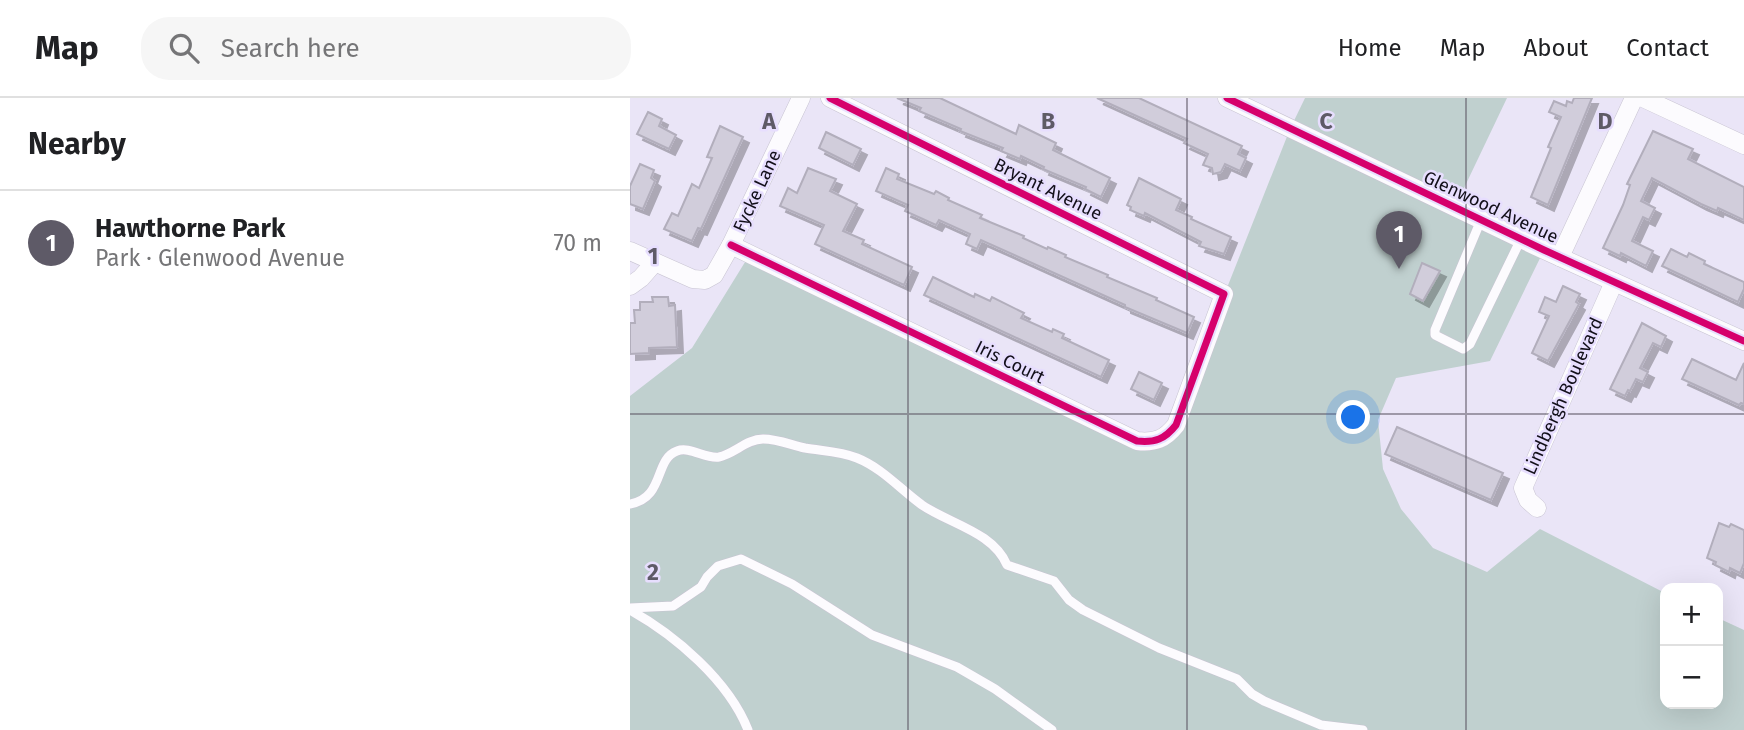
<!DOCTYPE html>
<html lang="en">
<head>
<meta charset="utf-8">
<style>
	body { margin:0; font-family:"Fira Sans",sans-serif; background:#f6f6f6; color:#202124 }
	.controls { position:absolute; right:21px; bottom:21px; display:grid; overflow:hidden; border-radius:14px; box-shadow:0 7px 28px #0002 }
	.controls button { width:63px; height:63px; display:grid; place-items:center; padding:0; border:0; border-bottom:2px solid #e0e0e0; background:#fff; color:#202124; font:35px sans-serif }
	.you { position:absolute; left:724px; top:320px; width:24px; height:24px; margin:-18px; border:5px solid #fff; border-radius:50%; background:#1a73e8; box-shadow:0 0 0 10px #1a73e833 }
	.badge { display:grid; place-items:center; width:46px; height:46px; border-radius:50%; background:#5e5a67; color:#fff; font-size:23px; font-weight:700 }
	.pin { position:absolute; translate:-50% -58px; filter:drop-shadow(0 2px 4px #0008) }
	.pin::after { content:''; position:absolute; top:37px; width:24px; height:21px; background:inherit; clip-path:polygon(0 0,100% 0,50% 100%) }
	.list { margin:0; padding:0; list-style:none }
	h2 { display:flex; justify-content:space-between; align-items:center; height:91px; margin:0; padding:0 28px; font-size:30px }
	h2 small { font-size:23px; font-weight:400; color:#757577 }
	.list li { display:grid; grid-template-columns:46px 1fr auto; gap:21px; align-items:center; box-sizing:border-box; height:105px; padding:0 28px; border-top:2px solid #e0e0e0 }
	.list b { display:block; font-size:26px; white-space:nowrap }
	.list p { margin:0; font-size:23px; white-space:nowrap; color:#757577 }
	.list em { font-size:23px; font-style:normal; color:#757577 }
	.icon { flex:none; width:38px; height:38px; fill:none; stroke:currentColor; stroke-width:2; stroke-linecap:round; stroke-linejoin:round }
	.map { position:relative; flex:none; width:1114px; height:632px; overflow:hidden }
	header { display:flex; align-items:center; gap:42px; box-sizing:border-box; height:98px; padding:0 35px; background:#fff; border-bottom:2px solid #e0e0e0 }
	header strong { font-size:33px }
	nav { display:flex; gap:38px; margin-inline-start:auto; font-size:24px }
	.search { width:490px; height:63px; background:#f6f6f6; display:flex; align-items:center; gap:18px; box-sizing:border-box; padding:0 24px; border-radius:28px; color:#757577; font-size:26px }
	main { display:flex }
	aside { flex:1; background:#fff }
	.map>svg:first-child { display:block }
</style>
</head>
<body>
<header>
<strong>Map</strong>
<div class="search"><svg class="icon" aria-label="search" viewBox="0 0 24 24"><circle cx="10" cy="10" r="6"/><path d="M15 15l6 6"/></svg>Search here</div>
<nav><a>Home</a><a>Map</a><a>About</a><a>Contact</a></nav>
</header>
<main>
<aside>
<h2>Nearby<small></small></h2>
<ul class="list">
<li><span class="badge">1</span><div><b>Hawthorne Park</b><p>Park · Glenwood Avenue</p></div><em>70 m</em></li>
</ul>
</aside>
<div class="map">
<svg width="1114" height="632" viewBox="0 0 1114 632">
	<defs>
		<filter id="shadow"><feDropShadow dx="6" dy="6" stdDeviation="0" flood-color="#0004"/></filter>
	</defs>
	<rect width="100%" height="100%" fill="#eae5f7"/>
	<!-- green -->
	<polygon fill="#c0d0cf" points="675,0 877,0 825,109 914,152 860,263 766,280 748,322 753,371 771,411 803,450 857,474 910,431 1035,495 1035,606 1088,606 1088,520 1114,532 1114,632 0,632 0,298 62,250 120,156 507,343 539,336 660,31"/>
	<!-- building -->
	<g fill="#d1cddb" stroke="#b2aebc" stroke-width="2" filter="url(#shadow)">
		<polygon points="267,0 310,0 386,36 389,27 426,45 423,52 480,80 471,99 455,91 456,89 413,71 414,69 391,58 390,61 371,53 373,50 330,33 331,31 289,13 291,10"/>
		<polygon points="467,0 509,0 612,48 608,56 616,60 610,73 595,66 591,74 583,76 582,70 573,67 578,56 554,45 557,41"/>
		<polygon points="944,0 962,0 918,107 901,99 921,50 918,49 931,19 919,14 924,3 936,8 937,3 942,5"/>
		<polygon points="18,14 32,21 29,28 46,37 39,51 7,36"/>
		<polygon points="90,28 113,39 71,131 68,130 62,143 34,131 42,115 48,118 62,86 69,90 82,60 77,59"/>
		<polygon points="1023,33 1063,51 1058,61 1114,89 1114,122 1088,110 1087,113 1071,106 1022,80 1011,103 1025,110 1019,122 1013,119 1002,143 1023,153 1016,168 991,155 990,158 973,150 993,107 1000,87 997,86"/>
		<polygon points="196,34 231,51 223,67 189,50"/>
		<polygon points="10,66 24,72 21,80 25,83 13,111 0,106 0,88"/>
		<polygon points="178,70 206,81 200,93 227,106 213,133 234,142 232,146 282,169 274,187 185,146 194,127 150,108 158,90 167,95"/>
		<polygon points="256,70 269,76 267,81 304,96 306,93 319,100 318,102 352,117 350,120 394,138 393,140 417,151 418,149 436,157 435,159 478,177 477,179 527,200 526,202 564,219 557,235 495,209 495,207 351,142 347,151 336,146 340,136 309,122 306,127 275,113 278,107 246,93"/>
		<polygon points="509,80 551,101 546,112 562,119 561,121 601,139 594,156 569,148 571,144 538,127 515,115 514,118 500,112 501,109 497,107"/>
		<polygon points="1041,151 1057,159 1059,155 1075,163 1074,166 1114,184 1114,191 1108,204 1032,168"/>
		<polygon points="792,165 810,173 793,203 780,196"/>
		<polygon points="303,179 344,199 345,196 360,203 362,199 394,215 391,220 422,234 423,231 434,236 432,240 479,262 471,279 294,197"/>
		<polygon points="933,188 950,196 946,204 949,206 918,263 902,255 919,218 909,214 915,199 926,204"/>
		<polygon points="22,199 38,199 39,208 45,207 47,249 19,250 19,255 0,256 0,225 5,225 4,212 10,212 10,204 23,204"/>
		<polygon points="1012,225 1036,238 1031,249 1023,245 1010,270 1018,274 1013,284 1006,281 1000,293 998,292 995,298 980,291"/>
		<polygon points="1062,261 1106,282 1114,265 1114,306 1111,305 1109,307 1052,281"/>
		<polygon points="509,274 532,285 524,302 501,291"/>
		<polygon points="767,329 873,375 861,402 755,356"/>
		<polygon points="1089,425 1099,429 1101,426 1114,432 1114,465 1110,475 1100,470 1099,474 1085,467 1086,464 1077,460"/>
	</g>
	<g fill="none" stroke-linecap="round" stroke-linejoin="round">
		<!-- service casing -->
		<g stroke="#c8c4d2" stroke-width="10">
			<g id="service">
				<polyline points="851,122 805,232 805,237 833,251 840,246 891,141"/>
				<path d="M0,406C35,400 24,361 47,353C60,348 75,361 89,359C104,356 117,341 133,341C148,341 161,347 175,350C192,353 210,353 227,360C252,370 270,391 292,407C320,426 363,434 377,467L424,483L439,502L453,512L529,550L607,581L622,596L634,603L691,627L733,632"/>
				<polyline points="0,510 43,508 71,489 77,479 88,468 111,461 162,486 242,537 327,569 365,591 422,632"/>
				<path d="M0,512C45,537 99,583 118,632"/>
			</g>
		</g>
		<!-- minor casing -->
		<g stroke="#c8c4d2" stroke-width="19">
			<g id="minor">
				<polyline points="597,0 914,152 1114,243"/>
				<polyline points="1013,0 1114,47"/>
				<path d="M101,147L507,343C525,345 535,341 546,327L594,196L200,0"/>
				<polyline points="0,153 63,181 75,182 84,177 101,147 171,0"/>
				<polyline points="930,159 1004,0"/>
				<polyline points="0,188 11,180 25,164"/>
				<polyline points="907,410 898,402 893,390 984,184"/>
			</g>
		</g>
		<!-- service -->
		<use href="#service" stroke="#fcfbfe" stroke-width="9"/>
		<!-- minor -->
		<use href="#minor" stroke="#fcfbfe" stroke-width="18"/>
		<!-- cycleway casing -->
		<g stroke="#e7defe" stroke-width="11">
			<g id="cycleway">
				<polyline points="597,0 914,152 1114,243"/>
				<path d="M101,147L507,343C525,345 535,341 546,327L594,196L200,0"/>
			</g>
		</g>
		<!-- cycleway -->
		<use href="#cycleway" stroke="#d6006c" stroke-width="7"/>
	</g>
	<!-- grid -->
	<path fill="none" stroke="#5e5a67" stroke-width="2" stroke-opacity="0.55" d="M278,0V632M557,0V632M836,0V632M0,316H1114"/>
	<g text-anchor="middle" stroke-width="5" stroke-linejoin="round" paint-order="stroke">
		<!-- street labels -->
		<g font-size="18" fill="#120f19" stroke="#e7defe">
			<text transform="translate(418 91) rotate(26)" y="6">Bryant Avenue</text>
			<text transform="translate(127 93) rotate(-65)" y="6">Fycke Lane</text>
			<text transform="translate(861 109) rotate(25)" y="6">Glenwood Avenue</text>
			<text transform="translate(380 264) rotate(26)" y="6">Iris Court</text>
			<text transform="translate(933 298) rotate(-66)" y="6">Lindbergh Boulevard</text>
		</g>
	</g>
	<g font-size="23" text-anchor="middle" font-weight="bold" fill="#5e5a67" stroke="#e7defe" stroke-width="5" stroke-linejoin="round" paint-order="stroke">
		<text x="139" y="31">A</text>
		<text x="418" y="31">B</text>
		<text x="696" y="31">C</text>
		<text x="975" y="31">D</text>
		<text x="23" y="166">1</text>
		<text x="23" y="482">2</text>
	</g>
</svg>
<div class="controls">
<button>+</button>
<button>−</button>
</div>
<div class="you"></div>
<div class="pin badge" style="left:769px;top:171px">1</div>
</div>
</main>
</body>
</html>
